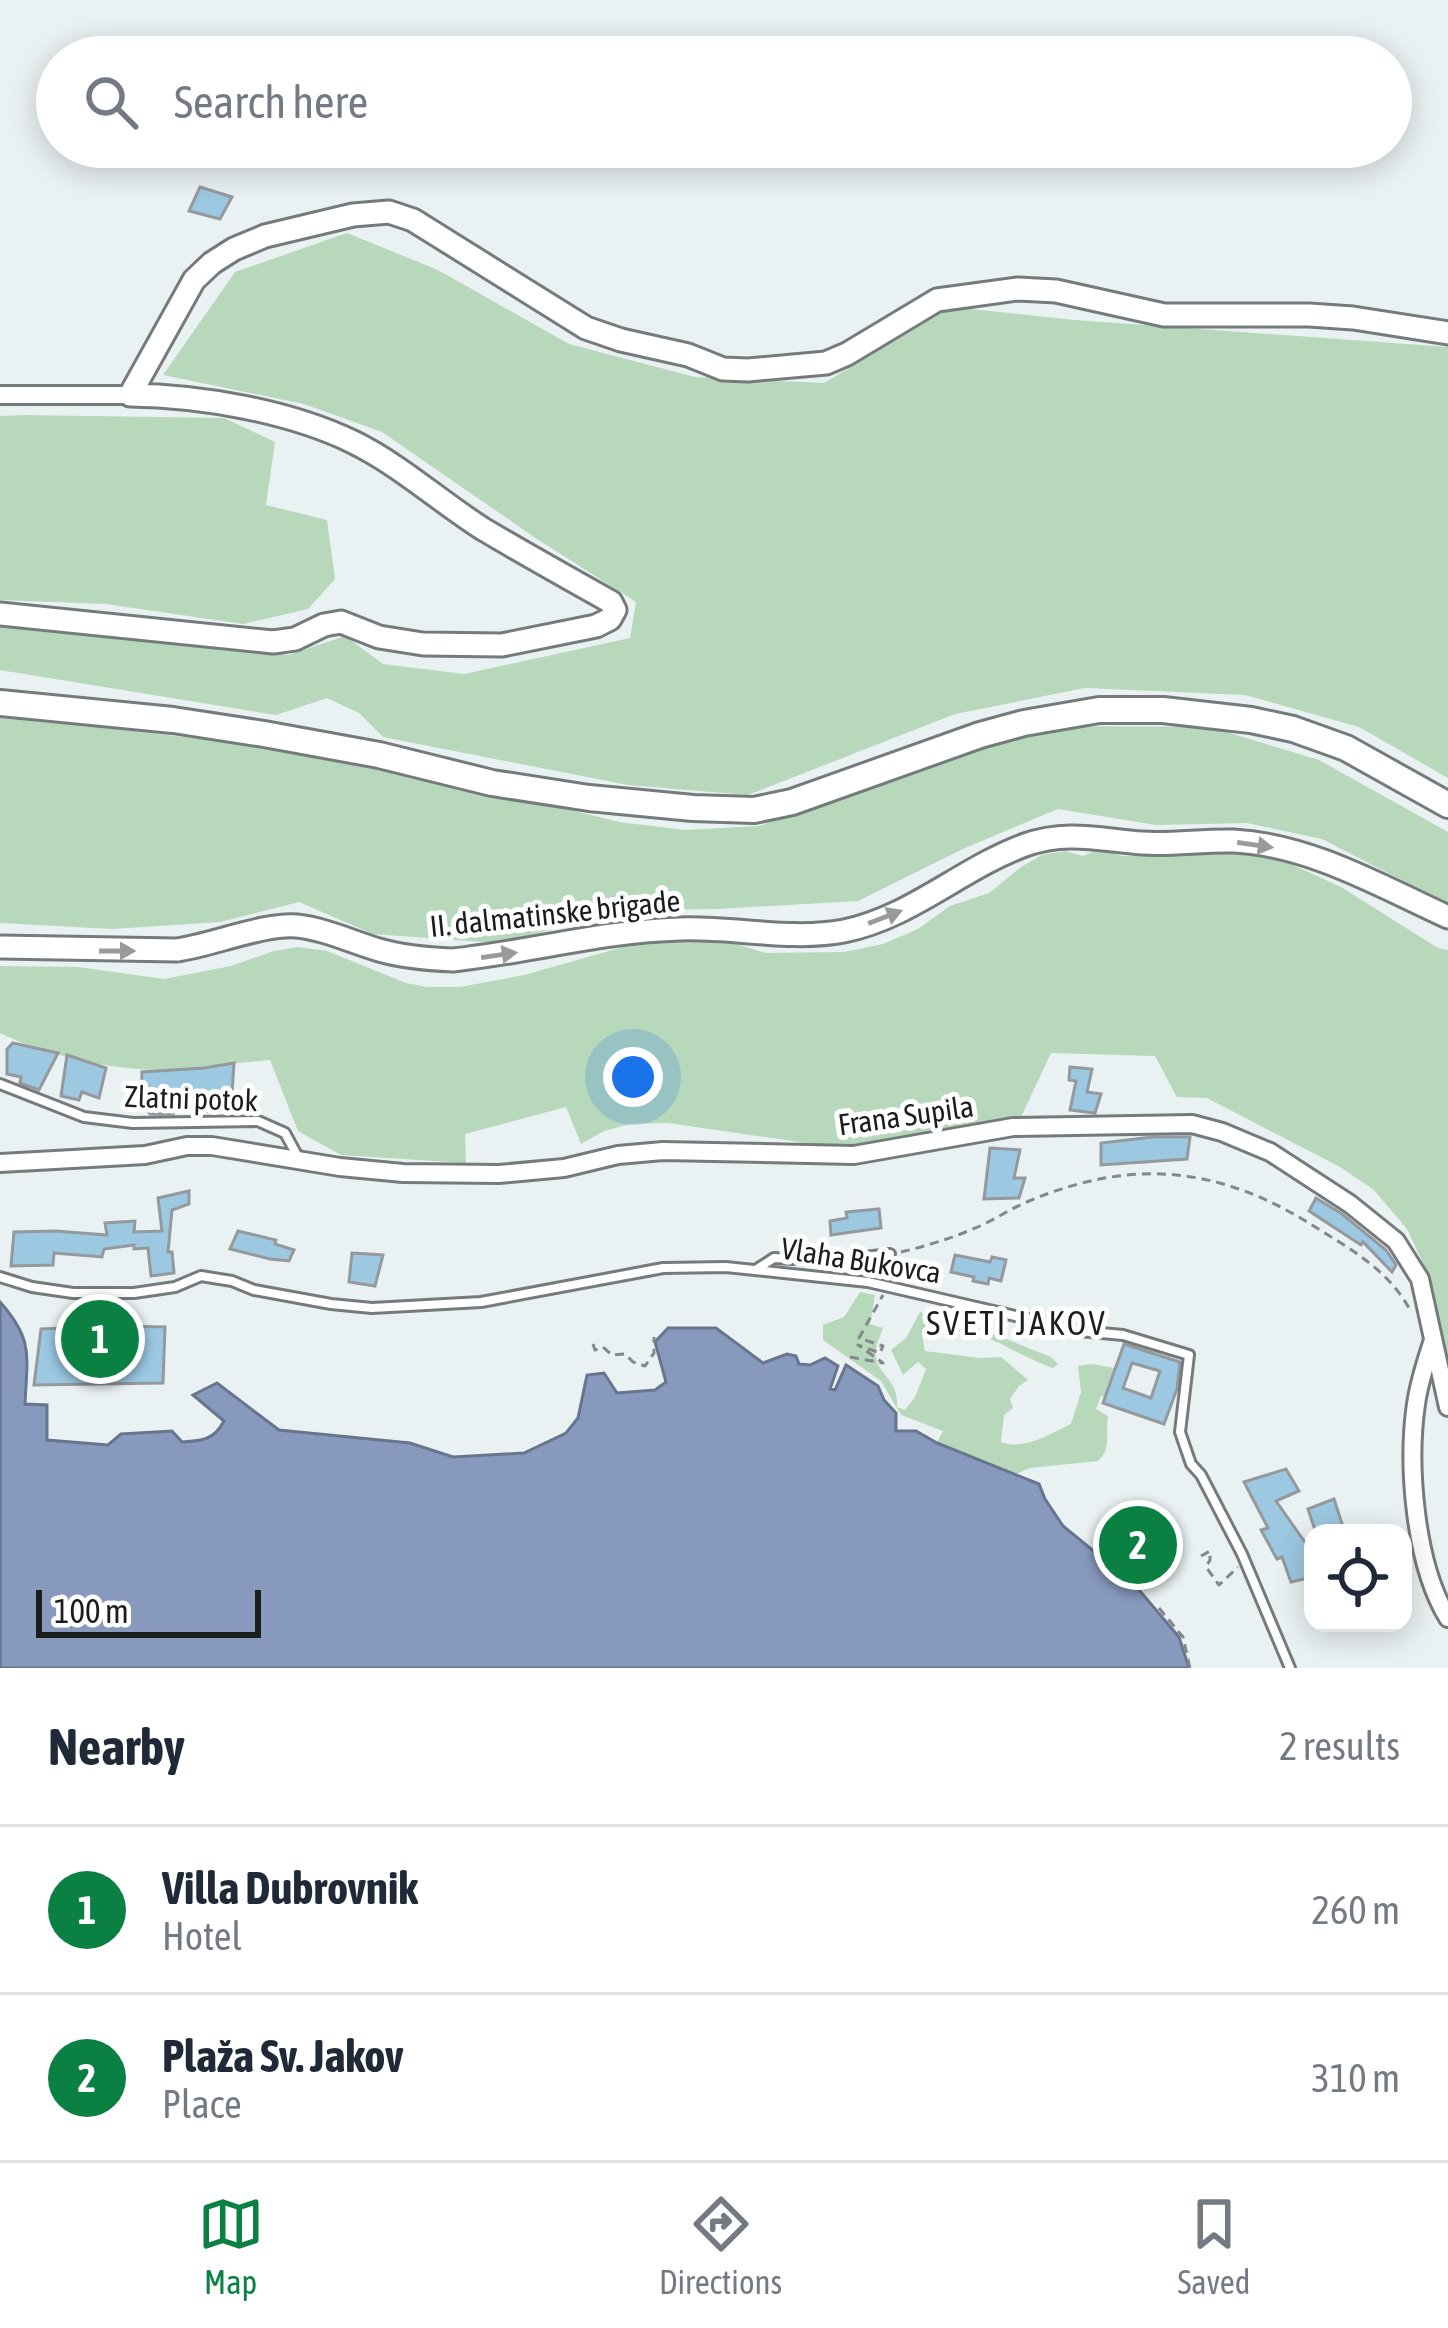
<!DOCTYPE html>
<html lang="en">
<head>
<meta charset="utf-8">
<style>
	body { margin:0; font-family:"Asap Condensed",sans-serif; background:#f6f6f7; color:#1f2937 }
	.controls { position:absolute; right:36px; bottom:36px; display:grid; overflow:hidden; border-radius:24px; box-shadow:0 6px 30px #0003 }
	.controls button { width:108px; height:108px; display:grid; place-items:center; padding:0; border:0; border-bottom:3px solid #e0e1e3; background:#fff; color:#1f2937; font:60px sans-serif }
	.scale { position:absolute; left:36px; bottom:30px; width:225px; box-sizing:border-box; padding-left:12px; border:6px solid #1c1e1e; border-top:0; font-size:33px; line-height:42px; white-space:nowrap; color:#1c1e1e; -webkit-text-stroke:9px #fff; paint-order:stroke }
	.you { position:absolute; left:633px; top:1077px; width:42px; height:42px; margin:-30px; border:9px solid #fff; border-radius:50%; background:#1a73e8; box-shadow:0 0 0 18px #1a73e833 }
	.badge { display:grid; place-items:center; width:78px; height:78px; border-radius:50%; background:#0b8043; color:#fff; font-size:39px; font-weight:700 }
	.pin { position:absolute; translate:-50% -50%; border:6px solid #fff; box-shadow:0 3px 12px #0006 }
	.list { margin:0; padding:0; list-style:none }
	h2 { display:flex; justify-content:space-between; align-items:center; height:156px; margin:0; padding:0 48px; font-size:51px }
	h2 small { font-size:39px; font-weight:400; color:#747a83 }
	.list li { display:grid; grid-template-columns:78px 1fr auto; gap:36px; align-items:center; box-sizing:border-box; height:168px; padding:0 48px; border-top:3px solid #e0e1e3 }
	.list b { display:block; font-size:45px; white-space:nowrap }
	.list p { margin:0; font-size:39px; white-space:nowrap; color:#747a83 }
	.list em { font-size:39px; font-style:normal; color:#747a83 }
	.icon { flex:none; width:66px; height:66px; fill:none; stroke:currentColor; stroke-width:2; stroke-linecap:round; stroke-linejoin:round }
	.map { position:relative; flex:none; width:1448px; height:1668px; overflow:hidden }
	.search { position:absolute; background:#fff; box-shadow:0 6px 30px #0003; left:36px; right:36px; top:36px; height:132px; display:flex; align-items:center; gap:30px; box-sizing:border-box; padding:0 42px; border-radius:66px; color:#747a83; font-size:45px }
	.sheet { height:492px; background:#fff }
	nav { display:flex; justify-content:space-around; align-items:center; box-sizing:border-box; height:168px; border-top:3px solid #e0e1e3; background:#fff; font-size:33px; color:#747a83 }
	nav a { display:grid; justify-items:center; gap:6px }
	nav .on { color:#0b8043 }
	.map>svg:first-child { display:block }
</style>
</head>
<body>
<div class="map">
<svg width="1448" height="1668" viewBox="0 0 1448 1668">
	<rect width="100%" height="100%" fill="#eaf1f2"/>
	<!-- green -->
	<g fill="#b7d8bb">
		<polygon points="347,233 438,270 569,344 695,377 824,383 952,307 1075,320 1448,347 1448,778 1359,727 1245,695 1085,688 955,714 748,795 628,785 383,737 359,713 327,698 276,715 0,670 0,624 173,640 289,655 345,636 383,664 464,674 630,638 636,602 537,539 382,432 304,404 163,375 235,272"/>
		<polygon points="23,415 224,418 275,442 266,505 327,520 335,579 308,609 243,624 106,604 0,600 0,416"/>
		<polygon points="0,715 226,742 419,773 619,822 685,830 759,826 969,750 1051,726 1210,727 1319,760 1448,832 1448,904 1322,839 1247,823 1156,825 1058,809 965,848 858,901 718,909 627,910 497,943 373,934 299,902 220,922 112,929 0,923"/>
		<path d="M1099,849L1122,856L1244,851L1271,855L1341,887L1438,948L1448,950V1360L1429,1276L1407,1229L1374,1190L1340,1167L1207,1098L1177,1097L1155,1056L1051,1053L1021,1117L878,1148L813,1144L668,1123L630,1124L604,1131L581,1144L566,1107L465,1134L466,1163L341,1155L298,1131L270,1060C233,1063 194,1070 157,1070C107,1069 44,1055 0,1033V966L78,967L164,979L231,966L274,951L298,947L327,951L406,983L427,987H460L524,975L673,933L720,939L766,953L844,952L883,944L918,929L950,906L989,893L1021,867L1042,855L1065,851L1083,856Z"/>
		<path d="M860,1292L875,1295L870,1324L883,1328C881,1335 877,1341 876,1349C872,1374 899,1376 897,1407L905,1410L915,1397L926,1369L918,1362L903,1375L891,1350L906,1338L920,1312L937,1319L981,1329L1051,1357L1058,1364L1053,1368C1033,1361 1016,1351 997,1342C976,1332 950,1331 927,1328L922,1335L925,1351L979,1358L1001,1357L1028,1380L1019,1386L1010,1399L1013,1408L1004,1415L1001,1442C1024,1451 1049,1434 1071,1424L1081,1392L1078,1366L1091,1364L1115,1368L1105,1397L1101,1396L1096,1409L1108,1416C1105,1432 1112,1449 1098,1461L1030,1468L1016,1474L937,1442L943,1431L901,1415L881,1381L823,1340V1325L844,1317Z"/>
	</g>
	<!-- water -->
	<path fill="#879abe" stroke="#67758e" stroke-width="3" d="M0,1302C34,1340 27,1356 25,1404L47,1405V1440L108,1445L121,1434L172,1431L182,1442C202,1441 214,1440 224,1421L193,1395L217,1383L279,1430L410,1443L453,1457L524,1453L566,1433L578,1418L587,1375L604,1373L617,1393L655,1390L666,1382L655,1342L668,1328H716L763,1363L787,1354L796,1356L799,1364L810,1365L825,1358L838,1366L830,1389L835,1390L846,1365L878,1386L884,1400L896,1413V1431H916L937,1443L1039,1484L1045,1499L1063,1526L1134,1584L1179,1637L1189,1668H0Z"/>
	<!-- building -->
	<g fill="#9dc8e2" stroke="#94999d" stroke-width="3" fill-rule="evenodd">
		<polygon points="200,187 232,197 220,219 189,211"/>
		<polygon points="13,1043 58,1053 39,1090 20,1083 21,1077 7,1074 7,1049"/>
		<polygon points="67,1055 106,1068 99,1098 82,1092 79,1100 61,1096"/>
		<polygon points="234,1063 231,1108 202,1112 201,1102 171,1103 173,1114 150,1114 141,1099 142,1072 204,1068"/>
		<polygon points="1070,1067 1092,1069 1087,1092 1101,1094 1095,1113 1070,1110 1076,1081 1069,1080"/>
		<polygon points="1152,1137 1190,1137 1187,1159 1101,1165 1101,1143"/>
		<polygon points="990,1148 1020,1150 1014,1178 1025,1178 1019,1198 984,1199"/>
		<polygon points="189,1191 189,1204 172,1210 168,1252 172,1252 174,1273 151,1276 148,1248 134,1249 134,1245 104,1249 102,1257 54,1253 53,1265 11,1266 14,1232 56,1231 107,1235 105,1223 135,1221 134,1232 162,1231 158,1198"/>
		<polygon points="1316,1198 1342,1214 1386,1250 1396,1265 1392,1272 1363,1242 1361,1245 1309,1211"/>
		<polygon points="879,1209 881,1228 831,1235 830,1221 847,1218 846,1212"/>
		<polygon points="238,1231 276,1240 275,1244 294,1250 289,1261 270,1259 230,1249"/>
		<polygon points="352,1253 383,1255 375,1286 349,1282"/>
		<polygon points="955,1255 990,1262 992,1257 1006,1260 1001,1281 989,1278 988,1284 973,1281 974,1277 951,1272"/>
		<polygon points="120,1326 165,1327 163,1383 34,1385 41,1329"/>
		<path d="M1124,1344L1180,1362L1177,1389L1164,1424L1103,1403ZM1132,1363L1160,1371L1151,1398L1123,1388Z"/>
		<polygon points="1286,1469 1299,1491 1276,1501 1309,1548 1313,1567 1313,1577 1291,1582 1282,1557 1277,1559 1261,1530 1268,1528 1244,1482"/>
		<polygon points="1334,1499 1345,1533 1316,1533 1308,1509"/>
	</g>
	<g fill="none" stroke-linecap="round" stroke-linejoin="round">
		<!-- lane casing -->
		<g stroke="#757b7c" stroke-width="14">
			<g id="lane">
				<polyline points="0,1084 84,1117 133,1123 258,1121 285,1133 298,1157"/>
				<polyline points="757,1269 774,1258 832,1261 890,1254"/>
				<polyline points="0,1277 32,1287 73,1293 134,1293 175,1287 201,1276 232,1281 254,1290 331,1304 372,1308 481,1302 663,1268 726,1267 868,1282 1080,1331 1123,1335 1189,1355 1180,1432 1191,1464 1201,1475 1242,1554 1290,1668"/>
			</g>
		</g>
		<!-- street casing -->
		<g stroke="#757b7c" stroke-width="22">
			<g id="street">
				<polyline points="0,395 130,395"/>
				<polyline points="0,1163 145,1155 187,1146 212,1146 340,1167 403,1173 499,1174 564,1168 618,1155 663,1151 854,1155 1013,1127 1192,1124 1222,1132 1270,1152 1350,1204 1396,1241 1420,1279 1448,1407"/>
				<path d="M1433,1340C1426,1361 1419,1383 1416,1404C1407,1466 1415,1565 1448,1618"/>
			</g>
		</g>
		<!-- secondary casing -->
		<g stroke="#757b7c" stroke-width="27">
			<g id="secondary">
				<path d="M0,614L273,642L295,639L324,625L341,622L379,637L423,644L502,645L596,626L610,619L615,610L611,602C568,578 525,554 483,529C439,501 400,465 353,442C289,411 201,396 130,395L194,280L212,263L234,249L265,236L353,215L389,212L413,220L586,328L621,340L688,355L723,369L748,370L826,363L847,354L937,300L1018,289L1056,291L1164,315H1309L1353,318L1448,333"/>
				<path d="M0,947L177,950C212,945 265,923 297,926C325,929 352,942 379,950C403,957 428,959 453,960C529,952 604,931 680,929C734,927 791,941 844,931C912,917 962,868 1025,845C1067,830 1100,840 1142,843C1173,845 1203,840 1234,841C1310,845 1380,886 1448,917"/>
			</g>
		</g>
		<!-- primary casing -->
		<g stroke="#757b7c" stroke-width="30">
			<polyline id="primary" points="0,703 173,720 264,734 379,755 492,783 589,798 693,808 754,810 792,802 980,735 1024,723 1099,710 1163,710 1251,720 1293,729 1346,748 1448,805"/>
		</g>
		<!-- path -->
		<g stroke="#838888" stroke-width="3" stroke-dasharray="9 6" stroke-linecap="butt">
			<path d="M901,1252C927,1246 955,1237 980,1226C997,1218 1012,1208 1029,1201C1132,1158 1218,1166 1312,1225C1349,1248 1387,1269 1409,1308"/>
			<polyline points="593,1344 595,1350 603,1347 612,1355 625,1354 633,1362 645,1366 654,1353 654,1337"/>
			<polyline points="850,1357 883,1363 858,1345 880,1353 883,1346 859,1338 883,1295"/>
			<polyline points="1201,1556 1210,1551 1210,1560 1206,1567 1219,1585 1238,1567"/>
			<polyline points="1159,1608 1183,1637 1190,1668"/>
		</g>
		<!-- lane -->
		<use href="#lane" stroke="#fff" stroke-width="8"/>
		<!-- street -->
		<use href="#street" stroke="#fff" stroke-width="16"/>
		<!-- secondary -->
		<use href="#secondary" stroke="#fff" stroke-width="21"/>
		<!-- primary -->
		<use href="#primary" stroke="#fff" stroke-width="24"/>
	</g>
	<!-- one-way arrows -->
	<defs><path id="oneway-solid" d="M-6-.8H1V-3.2L6.5 0L1 3.2V.8H-6Z" transform="scale(3)"/></defs>
	<g fill="#999a9a">
		<use href="#oneway-solid" transform="translate(1255 845) rotate(8)"/>
		<use href="#oneway-solid" transform="translate(885 917) rotate(-21)"/>
		<use href="#oneway-solid" transform="translate(117 951)"/>
		<use href="#oneway-solid" transform="translate(499 955) rotate(-8)"/>
	</g>
	<g text-anchor="middle" stroke-width="10" stroke-linejoin="round" paint-order="stroke">
		<!-- street labels -->
		<g font-size="30" fill="#1c1e1e" stroke="#fff">
			<text transform="translate(555 914) rotate(-6)" y="10">II. dalmatinske brigade</text>
			<text transform="translate(191 1099) rotate(2)" y="10">Zlatni potok</text>
			<text transform="translate(906 1116) rotate(-8)" y="10">Frana Supila</text>
			<text transform="translate(861 1261) rotate(9)" y="10">Vlaha Bukovca</text>
		</g>
		<!-- neighbourhood labels -->
		<g font-size="33" letter-spacing="3" fill="#1c1e1e" stroke="#fff">
			<text x="1017" y="1335">SVETI JAKOV</text>
		</g>
	</g>
</svg>
<div class="controls">
<button><svg class="icon" aria-label="locate" viewBox="0 0 24 24"><circle cx="12" cy="12" r="6"/><path d="M12 2v4M12 18v4M2 12h4M18 12h4"/></svg></button>
</div>
<div class="scale">100 m</div>
<div class="you"></div>
<div class="pin badge" style="left:100px;top:1339px">1</div>
<div class="pin badge" style="left:1138px;top:1545px">2</div>
<div class="search"><svg class="icon" aria-label="search" viewBox="0 0 24 24"><circle cx="10" cy="10" r="6"/><path d="M15 15l6 6"/></svg>Search here</div>
</div>
<section class="sheet">
<h2>Nearby<small>2 results</small></h2>
<ul class="list">
<li><span class="badge">1</span><div><b>Villa Dubrovnik</b><p>Hotel</p></div><em>260 m</em></li>
<li><span class="badge">2</span><div><b>Plaža Sv. Jakov</b><p>Place</p></div><em>310 m</em></li>
</ul>
</section>
<nav>
<a class="on"><svg class="icon" aria-label="map" viewBox="0 0 24 24"><path d="M3 6l6-2 6 2 6-2v14l-6 2-6-2-6 2zM9 4v14M15 6v14"/></svg>Map</a>
<a><svg class="icon" aria-label="directions" viewBox="0 0 24 24"><path d="M12 3l9 9-9 9-9-9zM9 14v-3h6M13 9l2 2-2 2"/></svg>Directions</a>
<a><svg class="icon" aria-label="saved" viewBox="0 0 24 24"><path d="M7 4h10v16l-5-4-5 4z"/></svg>Saved</a>
</nav>
</body>
</html>
